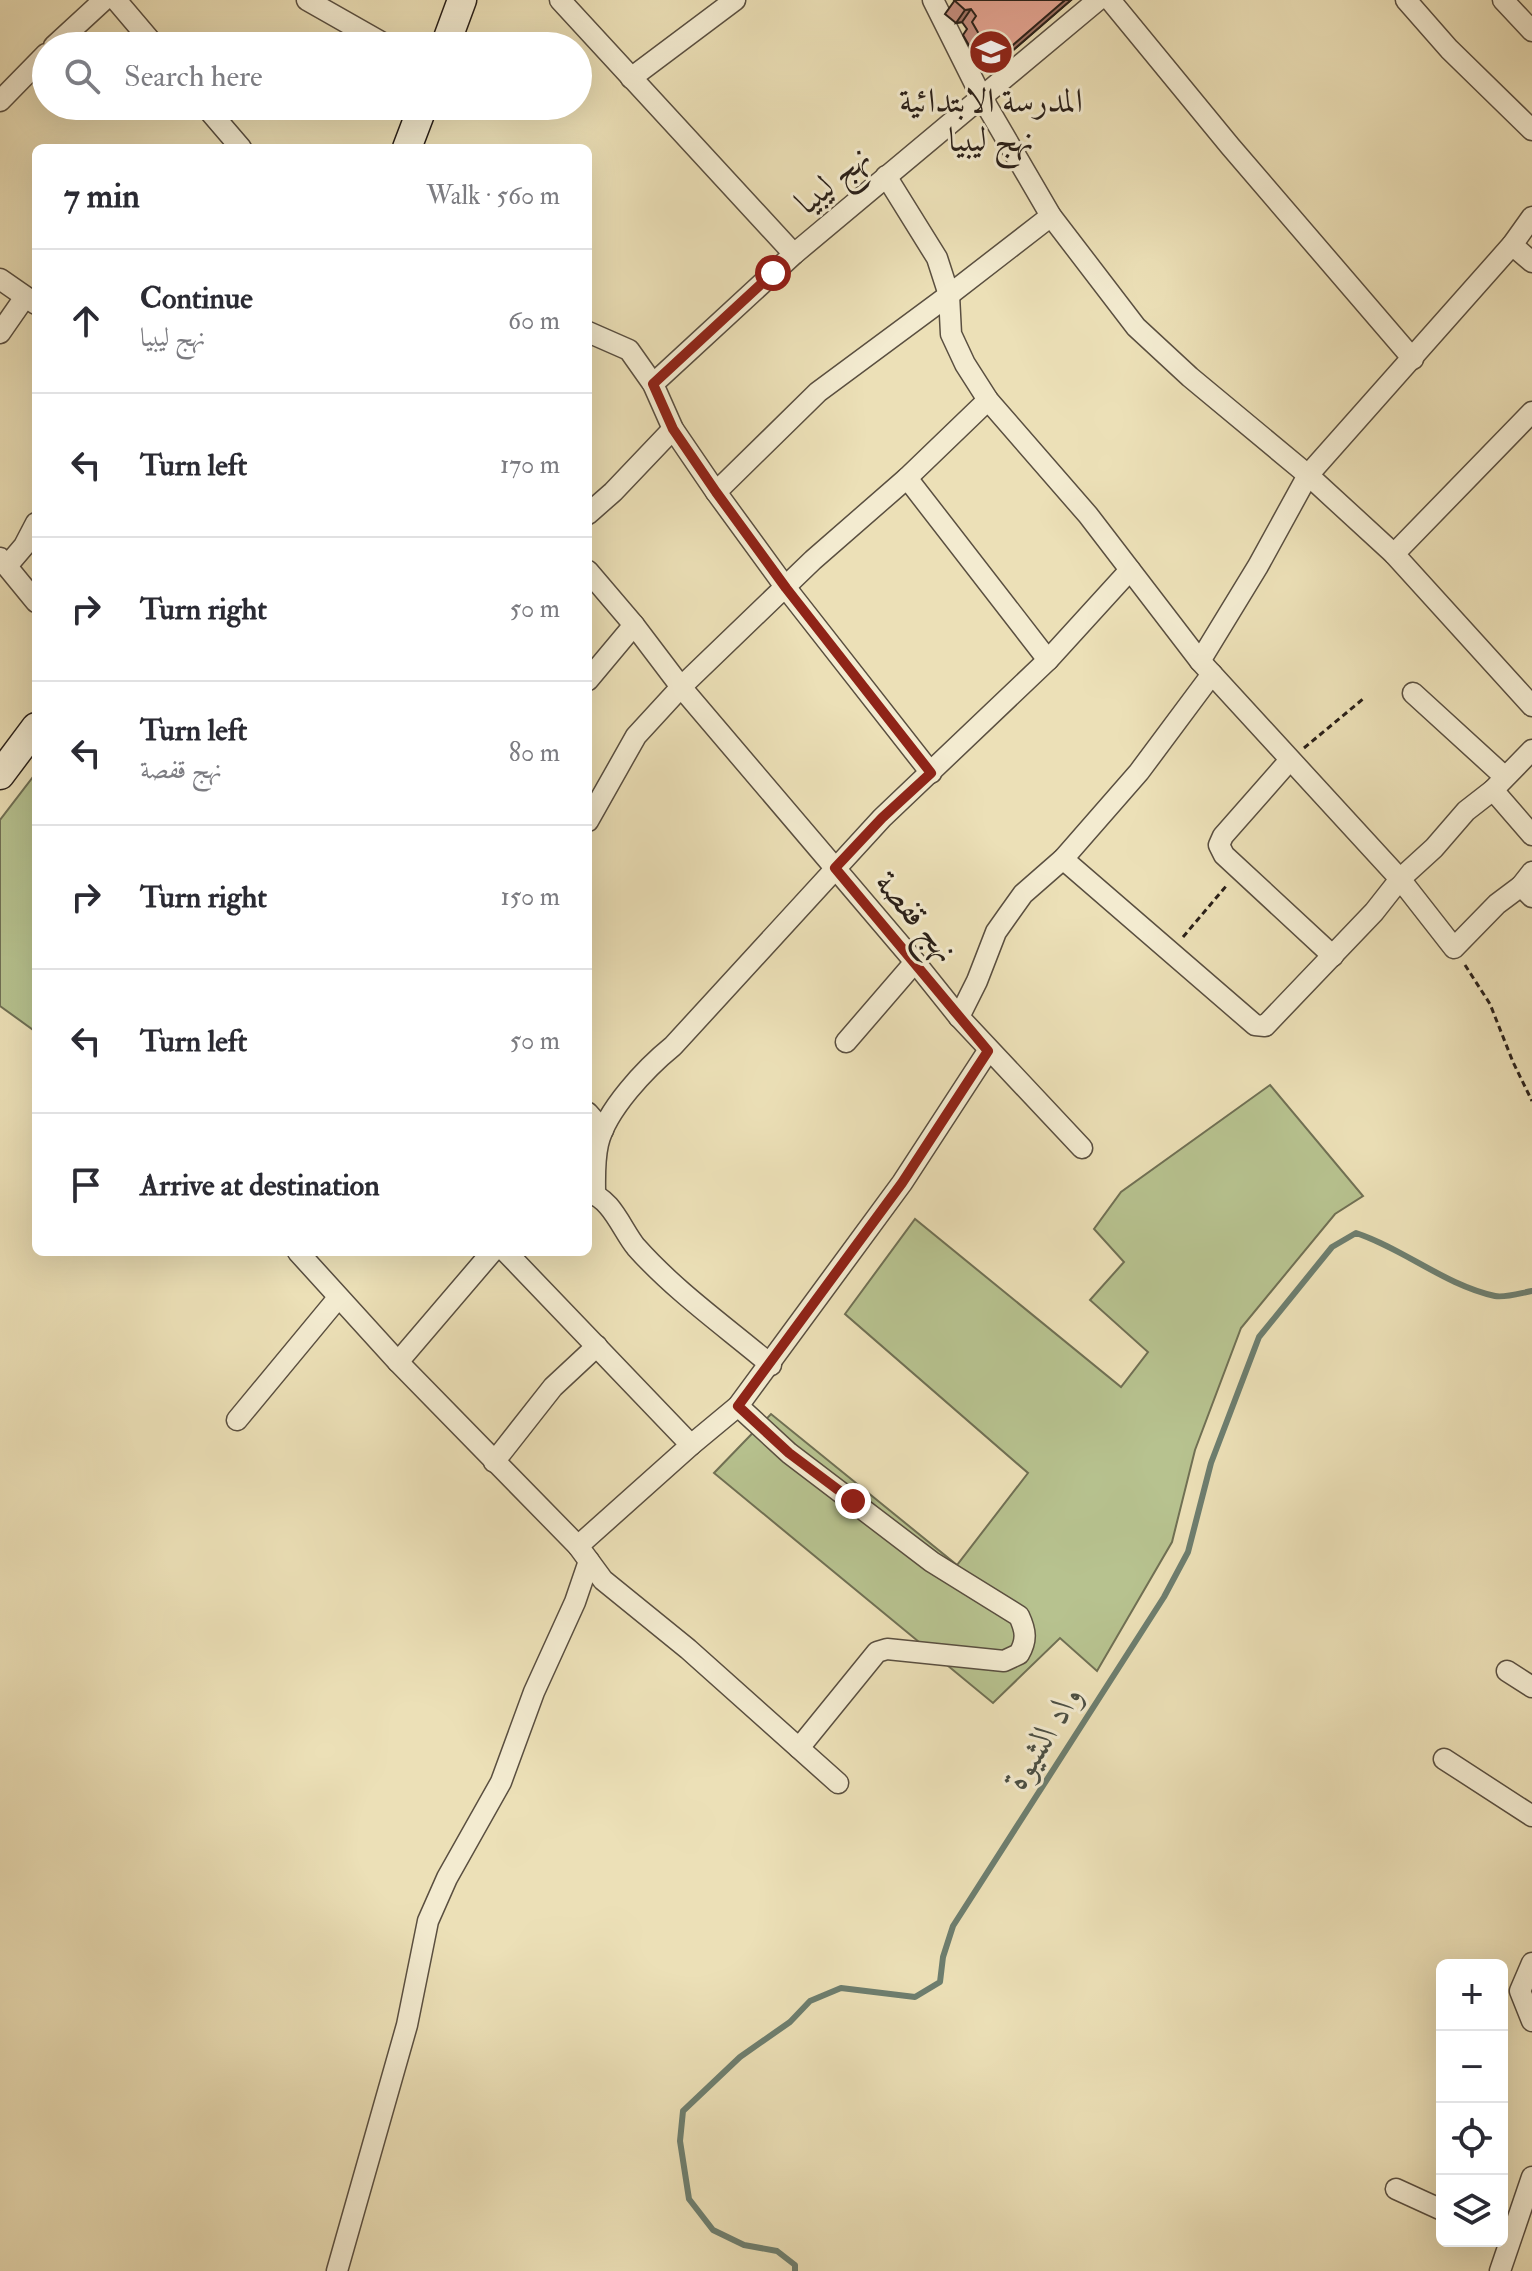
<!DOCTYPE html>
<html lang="en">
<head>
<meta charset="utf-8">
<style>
	body { margin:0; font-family:"IM FELL Double Pica",Amiri,serif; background:#f7f7f7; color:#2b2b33 }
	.controls { position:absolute; right:24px; bottom:24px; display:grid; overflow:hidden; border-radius:12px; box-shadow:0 8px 32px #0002 }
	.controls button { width:72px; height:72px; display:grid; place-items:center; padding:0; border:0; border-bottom:2px solid #e1e1e2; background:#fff; color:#2b2b33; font:40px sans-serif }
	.stop { position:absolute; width:24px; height:24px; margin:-18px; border:6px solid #8f2418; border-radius:50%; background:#fff }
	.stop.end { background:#8f2418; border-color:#fff; box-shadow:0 2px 8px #0008 }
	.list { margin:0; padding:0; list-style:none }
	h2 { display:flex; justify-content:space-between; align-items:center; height:104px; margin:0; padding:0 32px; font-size:34px }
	h2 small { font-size:26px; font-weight:400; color:#7c7c81 }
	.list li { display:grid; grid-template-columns:52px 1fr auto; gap:24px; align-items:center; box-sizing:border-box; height:144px; padding:0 32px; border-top:2px solid #e1e1e2 }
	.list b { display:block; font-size:30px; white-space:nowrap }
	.list p { margin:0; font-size:26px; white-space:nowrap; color:#7c7c81 }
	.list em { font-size:26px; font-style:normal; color:#7c7c81 }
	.icon { flex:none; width:44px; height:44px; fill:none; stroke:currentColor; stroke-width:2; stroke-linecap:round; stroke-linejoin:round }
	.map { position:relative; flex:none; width:1532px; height:2271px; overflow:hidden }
	.search { position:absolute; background:#fff; box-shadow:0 8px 32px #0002; left:32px; top:32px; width:560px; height:88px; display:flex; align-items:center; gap:20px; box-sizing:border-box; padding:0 28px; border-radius:44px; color:#7c7c81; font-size:30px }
	.panel { position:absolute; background:#fff; box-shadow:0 8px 32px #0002; left:32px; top:144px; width:560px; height:1112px; border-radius:12px }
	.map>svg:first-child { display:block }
</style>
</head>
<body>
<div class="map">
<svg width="1532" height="2271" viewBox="0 0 1532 2271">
	<rect width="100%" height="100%" fill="#ece0b7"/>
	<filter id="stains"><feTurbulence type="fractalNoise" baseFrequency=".0025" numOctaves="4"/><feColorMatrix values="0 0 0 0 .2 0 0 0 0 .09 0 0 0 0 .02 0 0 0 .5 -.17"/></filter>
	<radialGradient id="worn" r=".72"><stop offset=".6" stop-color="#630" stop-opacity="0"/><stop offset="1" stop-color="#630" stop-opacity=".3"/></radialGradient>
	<!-- green -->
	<g fill="#b7c28f" stroke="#707054" stroke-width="2">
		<polygon points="36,773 36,1032 0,1006 0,820"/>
		<polygon points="1270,1085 1363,1196 1335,1214 1241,1328 1195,1450 1172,1542 1097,1671 1060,1638 993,1703 714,1473 771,1414 957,1565 1028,1473 845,1314 915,1219 1121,1387 1148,1352 1090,1300 1124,1262 1094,1229 1121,1192"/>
	</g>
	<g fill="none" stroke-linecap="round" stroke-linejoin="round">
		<!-- stream -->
		<path stroke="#6d7e6f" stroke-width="6" d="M795,2271V2265L777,2251L744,2245L713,2230L689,2199L680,2141L683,2111L740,2057L790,2022L810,2001L841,1988L915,1997L940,1982L943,1957L953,1926L1164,1597L1188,1552L1211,1463L1259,1337L1332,1247L1356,1233C1404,1249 1445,1285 1495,1296C1505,1298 1521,1293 1532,1291"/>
		<!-- minor casing -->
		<g stroke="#5a4f40" stroke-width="23">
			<g id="minor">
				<polyline points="116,0 155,46"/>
				<polyline points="307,0 388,46"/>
				<polyline points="560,0 794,254"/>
				<polyline points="933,0 981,96 1051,216 1136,327 1190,377 1308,475 1394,554 1532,706"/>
				<polyline points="1110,0 1230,146 1413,359"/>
				<polyline points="1406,0 1449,49 1532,130"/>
				<polyline points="1503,0 1532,31"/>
				<polyline points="54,46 104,0"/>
				<polyline points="631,78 735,0"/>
				<polyline points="0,101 46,54"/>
				<polyline points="205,106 241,148"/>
				<polyline points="886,176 937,258 949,295 951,334 965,364 988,400 1088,515 1200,661 1400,879 1454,948 1497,904 1521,886"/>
				<polyline points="1512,245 1532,262"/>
				<polyline points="0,279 36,304"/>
				<polyline points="588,332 629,350 653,384 673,429 716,492 786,588 931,773"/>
				<polyline points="0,333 25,297"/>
				<polyline points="653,384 794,254 1098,0"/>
				<polyline points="907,478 1048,660"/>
				<polyline points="716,492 818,392 949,295 1051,216"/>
				<polyline points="588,514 613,492 673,429"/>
				<polyline points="1394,554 1532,412"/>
				<polyline points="0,558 36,602"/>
				<polyline points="7,566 24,546 36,523"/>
				<polyline points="588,571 634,625 681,687 915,962 959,1017 1082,1148"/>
				<polyline points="1200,661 1258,566 1308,475 1512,245 1532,217"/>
				<polyline points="588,680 634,625"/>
				<polyline points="1413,693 1505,777"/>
				<polyline points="1289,761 1223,836 1219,845 1224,855 1333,956"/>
				<polyline points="1493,790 1532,835"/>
				<polyline points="588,821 636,736 681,687 813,560 907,478 988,400"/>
				<polyline points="1063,859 1255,1025 1265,1026 1374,912 1400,879 1434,848 1466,811 1493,790 1532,750"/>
				<polyline points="1532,872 1521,886 1532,897"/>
				<polyline points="959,1017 977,981 996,932 1008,915 1023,894 1063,859 1139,772 1212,674"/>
				<polyline points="846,1042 915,962"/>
				<polyline points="588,1113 603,1130"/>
				<path d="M588,1193C611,1197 622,1230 636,1247C675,1291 726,1327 771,1365"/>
				<path d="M595,1195C595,1178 594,1161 598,1144C606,1110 646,1068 673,1046L882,818L1048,660L1130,570"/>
				<polyline points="298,1252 398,1362 578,1546 603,1580 688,1649 838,1783"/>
				<polyline points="506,1252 691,1445"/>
				<polyline points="398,1362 492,1252"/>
				<path d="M738,1406L789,1453L932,1562L1019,1616C1026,1631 1027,1640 1019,1654L1004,1661L887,1649L877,1652L799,1748"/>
				<polyline points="237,1420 338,1298"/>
				<polyline points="494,1462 553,1387 597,1346"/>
				<polyline points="578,1546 691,1445 738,1406 902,1183 988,1051"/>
				<polyline points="1507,1671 1532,1687"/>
				<polyline points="1444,1759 1532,1816"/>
				<polyline points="1532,1963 1520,1991 1532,2021"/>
				<polyline points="1396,2189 1442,2210"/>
				<polyline points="337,2271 407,2025 428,1921 447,1878 501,1782 534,1692 575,1602 589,1561"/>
				<polyline points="1500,2271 1532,2177"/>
			</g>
		</g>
		<!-- secondary casing -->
		<g stroke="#291f18" stroke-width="31">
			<g id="secondary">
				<polyline points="445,46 462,0"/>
				<polyline points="407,148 423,106"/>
				<polyline points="0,775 36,727"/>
			</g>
		</g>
		<!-- path -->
		<g stroke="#291f18" stroke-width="3" stroke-dasharray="6 4" stroke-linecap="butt">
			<polyline points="1304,748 1363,699"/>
			<polyline points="1183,937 1227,885"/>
			<polyline points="1465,965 1490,1004 1513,1062 1532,1101"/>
		</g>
		<!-- minor -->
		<use href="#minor" stroke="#f3ebd0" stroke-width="20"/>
		<!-- secondary -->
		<use href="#secondary" stroke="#f3ebd0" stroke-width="28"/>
	</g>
	<!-- wall -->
	<polygon fill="#c58d7e" stroke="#291f18" stroke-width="2" points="955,0 1071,0 989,71 982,68 963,35 967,29 962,22 956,23 945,14"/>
	<!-- shaded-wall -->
	<g fill="#a07366" stroke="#291f18" stroke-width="2">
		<polygon points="1065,0 1071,0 989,71 982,68 991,55"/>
		<polygon points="971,9 962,22 956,23 965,10"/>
	</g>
	<!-- building -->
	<polygon fill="#e5a492" stroke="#291f18" stroke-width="2" points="954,0 1065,0 998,58 991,55 972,22 976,16 971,9 965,10"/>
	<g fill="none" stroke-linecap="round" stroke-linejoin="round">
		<!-- route -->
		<polyline stroke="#8f2418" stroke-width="10" points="773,273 653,384 673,429 716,492 786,588 931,773 882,818 835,868 988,1051 902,1183 738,1406 789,1453 853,1501"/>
	</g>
	<!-- icons -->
	<defs>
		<g id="school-disc" transform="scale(2.3)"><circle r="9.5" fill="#8f2418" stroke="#f3ebd0"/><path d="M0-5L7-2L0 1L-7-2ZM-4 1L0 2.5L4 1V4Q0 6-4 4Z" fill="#fff"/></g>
	</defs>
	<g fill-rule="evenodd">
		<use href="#school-disc" x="991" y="52"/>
	</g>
	<g text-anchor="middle" stroke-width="6" stroke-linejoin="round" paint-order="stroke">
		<!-- poi labels -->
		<g font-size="34" fill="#291f18" stroke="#f3ebd0">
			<text x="991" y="112">المدرسة الابتدائية<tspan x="991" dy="39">نهج ليبيا</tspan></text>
		</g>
		<!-- street labels -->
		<g font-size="34" fill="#291f18" stroke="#f3ebd0">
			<text transform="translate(832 179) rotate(-40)" y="12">نهج ليبيا</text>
			<text transform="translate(917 916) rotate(50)" y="12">نهج قفصة</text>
		</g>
		<!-- water labels -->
		<g font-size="36" font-style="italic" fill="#4b4f44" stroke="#f3ebd0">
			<text transform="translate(1042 1736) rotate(-58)" y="13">واد الشيوة</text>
		</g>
	</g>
	<rect width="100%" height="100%" filter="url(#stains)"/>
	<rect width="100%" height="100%" fill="url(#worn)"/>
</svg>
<div class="controls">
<button>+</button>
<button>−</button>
<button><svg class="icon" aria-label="locate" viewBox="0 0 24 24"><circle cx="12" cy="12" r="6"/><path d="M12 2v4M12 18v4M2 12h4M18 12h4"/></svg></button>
<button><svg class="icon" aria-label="layers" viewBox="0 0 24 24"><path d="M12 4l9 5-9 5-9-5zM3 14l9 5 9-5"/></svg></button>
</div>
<div class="stop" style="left:773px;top:273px"></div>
<div class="stop end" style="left:853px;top:1501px"></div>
<div class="search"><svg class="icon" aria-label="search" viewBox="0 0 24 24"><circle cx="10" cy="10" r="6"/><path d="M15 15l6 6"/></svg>Search here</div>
<section class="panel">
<h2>7 min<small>Walk · 560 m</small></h2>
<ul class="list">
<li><svg class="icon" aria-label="ahead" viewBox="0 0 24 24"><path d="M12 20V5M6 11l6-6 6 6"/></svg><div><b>Continue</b><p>نهج ليبيا</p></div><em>60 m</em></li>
<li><svg class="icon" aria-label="left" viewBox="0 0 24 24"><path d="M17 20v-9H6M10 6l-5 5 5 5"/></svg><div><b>Turn left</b></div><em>170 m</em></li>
<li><svg class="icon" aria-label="right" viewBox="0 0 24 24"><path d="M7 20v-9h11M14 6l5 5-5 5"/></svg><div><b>Turn right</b></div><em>50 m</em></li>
<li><svg class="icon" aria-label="left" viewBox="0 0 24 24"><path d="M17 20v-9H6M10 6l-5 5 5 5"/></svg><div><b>Turn left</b><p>نهج قفصة</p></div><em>80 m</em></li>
<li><svg class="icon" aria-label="right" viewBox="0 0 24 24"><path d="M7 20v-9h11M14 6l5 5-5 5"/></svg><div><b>Turn right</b></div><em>150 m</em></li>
<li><svg class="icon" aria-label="left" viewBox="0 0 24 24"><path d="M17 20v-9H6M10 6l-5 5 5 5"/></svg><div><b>Turn left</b></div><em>50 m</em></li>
<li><svg class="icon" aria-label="arrive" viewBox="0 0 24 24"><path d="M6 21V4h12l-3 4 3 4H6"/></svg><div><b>Arrive at destination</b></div></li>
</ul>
</section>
</div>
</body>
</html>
